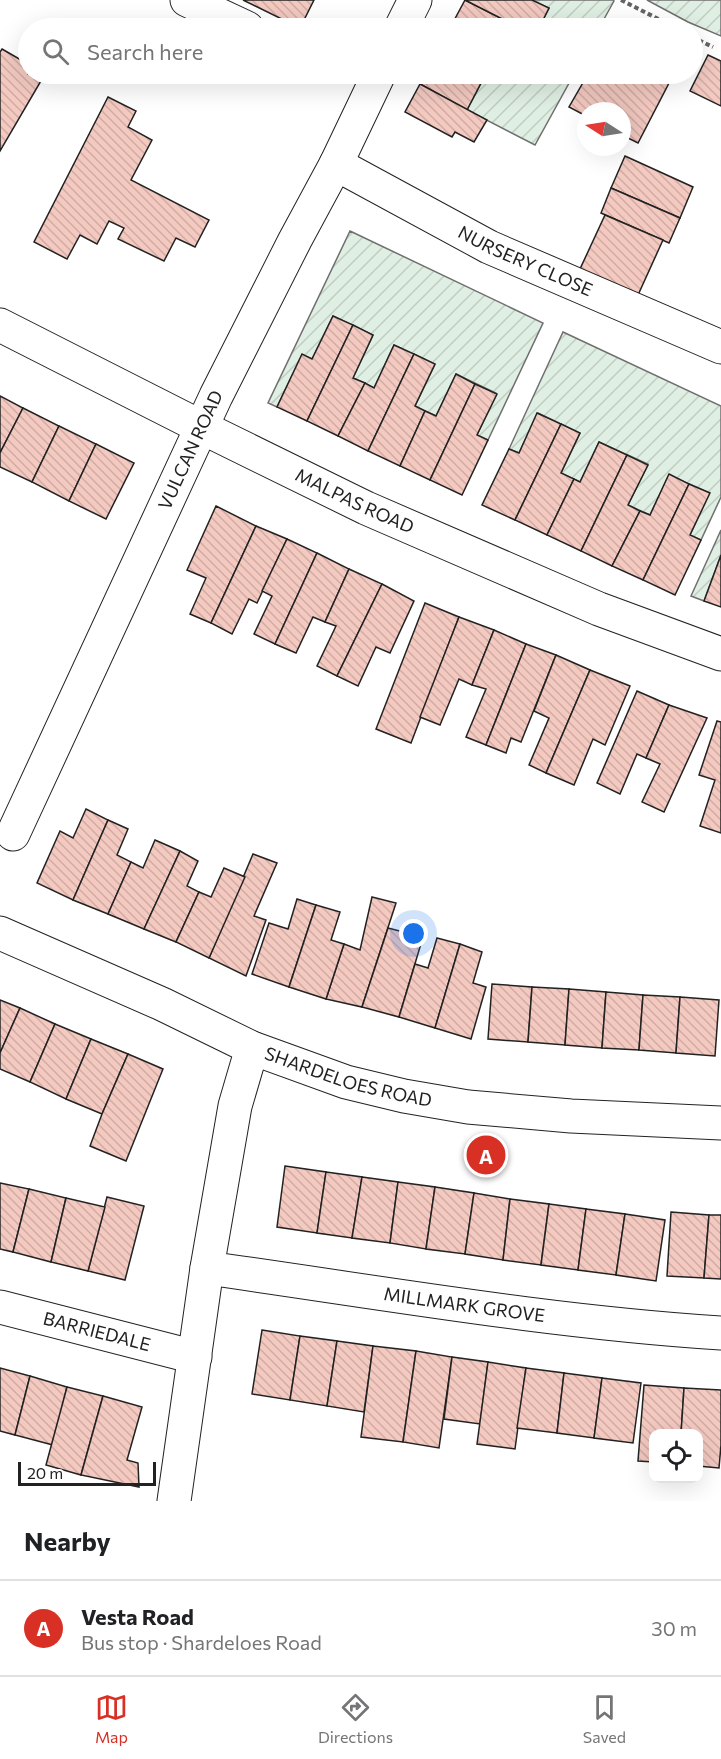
<!DOCTYPE html>
<html lang="en">
<head>
<meta charset="utf-8">
<style>
	body { margin:0; font-family:Commissioner,sans-serif; background:#f6f6f6; color:#202124 }
	.controls { position:absolute; right:18px; bottom:18px; display:grid; overflow:hidden; border-radius:12px; box-shadow:0 6px 24px #0002 }
	.controls button { width:54px; height:54px; display:grid; place-items:center; padding:0; border:0; border-bottom:2px solid #e0e0e0; background:#fff; color:#202124; font:30px sans-serif }
	.compass { position:absolute; left:577px; top:102px; width:54px; height:54px; border-radius:50%; background:#fff; box-shadow:0 6px 24px #0002; rotate:282deg }
	.scale { position:absolute; left:18px; bottom:15px; width:138px; box-sizing:border-box; padding-left:6px; border:3px solid #222; border-top:0; font-size:16px; line-height:21px; white-space:nowrap; color:#222; -webkit-text-stroke:4px #fff; paint-order:stroke }
	.you { position:absolute; left:414px; top:934px; width:21px; height:21px; margin:-15px; border:4px solid #fff; border-radius:50%; background:#1a73e8; box-shadow:0 0 0 9px #1a73e833 }
	.badge { display:grid; place-items:center; width:39px; height:39px; border-radius:50%; background:#d93025; color:#fff; font-size:20px; font-weight:700 }
	.pin { position:absolute; translate:-50% -50%; border:3px solid #fff; box-shadow:0 2px 6px #0006 }
	.list { margin:0; padding:0; list-style:none }
	h2 { display:flex; justify-content:space-between; align-items:center; height:78px; margin:0; padding:0 24px; font-size:26px }
	h2 small { font-size:20px; font-weight:400; color:#757577 }
	.list li { display:grid; grid-template-columns:39px 1fr auto; gap:18px; align-items:center; box-sizing:border-box; height:96px; padding:0 24px; border-top:2px solid #e0e0e0 }
	.list b { display:block; font-size:22px; white-space:nowrap }
	.list p { margin:0; font-size:20px; white-space:nowrap; color:#757577 }
	.list em { font-size:20px; font-style:normal; color:#757577 }
	.icon { flex:none; width:33px; height:33px; fill:none; stroke:currentColor; stroke-width:2; stroke-linecap:round; stroke-linejoin:round }
	.map { position:relative; flex:none; width:721px; height:1501px; overflow:hidden }
	.search { position:absolute; background:#fff; box-shadow:0 6px 24px #0002; left:18px; right:18px; top:18px; height:66px; display:flex; align-items:center; gap:15px; box-sizing:border-box; padding:0 21px; border-radius:33px; color:#757577; font-size:22px }
	.sheet { height:174px; background:#fff }
	nav { display:flex; justify-content:space-around; align-items:center; box-sizing:border-box; height:84px; border-top:2px solid #e0e0e0; background:#fff; font-size:16px; color:#757577 }
	nav a { display:grid; justify-items:center; gap:3px }
	nav .on { color:#d93025 }
	.map>svg:first-child { display:block }
</style>
</head>
<body>
<div class="map">
<svg width="721" height="1501" viewBox="0 0 721 1501">
	<defs>
		<pattern id="garden-furrows" width="10" height="10" patternUnits="userSpaceOnUse" patternTransform="scale(1.5)"><rect width="10" height="10" fill="#e0efe3"/><path d="M-1 1l2-2M0 10L10 0M9 11l2-2" fill="none" stroke="#c0cdc2"/></pattern>
		<pattern id="building-back-hatch" width="6" height="6" patternUnits="userSpaceOnUse" patternTransform="scale(1.5)"><rect width="6" height="6" fill="#f3c9c0"/><path d="M-1 5l2 2M0 0l6 6M5-1l2 2" fill="none" stroke="#d0aca5"/></pattern>
	</defs>
	<rect width="100%" height="100%" fill="#fff"/>
	<!-- garden -->
	<g fill="url(#garden-furrows)" stroke="#6f6f6f" stroke-width="1.5">
		<polygon points="532,0 613,0 614,1 599,28 539,28 549,8"/>
		<polygon points="647,0 721,0 721,36 688,22"/>
		<polygon points="486,74 574,74 535,145 467,110"/>
		<polygon points="350,231 543,323 488,440 477,435 496,393 456,374 436,416 415,406 435,364 394,345 374,388 353,378 373,335 333,316 312,359 302,355 277,407 268,403"/>
		<polygon points="563,332 721,406 721,497 701,540 690,535 709,493 669,475 650,515 628,505 648,464 599,442 580,482 561,473 580,433 538,413 519,453 509,449"/>
		<polygon points="721,530 721,555 704,601 691,596"/>
	</g>
	<!-- building -->
	<g fill="url(#building-back-hatch)" stroke="#222" stroke-width="1.5">
		<polygon points="243,0 314,0 300,28"/>
		<polygon points="465,0 520,28 450,28"/>
		<polygon points="465,0 532,0 549,8 539,28 520,28"/>
		<polygon points="2,49 28,64 28,74 45,74 0,151 0,52"/>
		<polygon points="708,55 721,61 721,106 690,91"/>
		<polygon points="425,74 463,74 481,83 467,110 420,84"/>
		<polygon points="463,74 486,74 481,83"/>
		<polygon points="588,74 651,74 669,83 638,143 622,135 622,111 586,111 586,116 569,107"/>
		<polygon points="420,84 487,120 474,142 455,132 452,137 405,112"/>
		<polygon points="108,97 136,111 128,127 152,140 131,180 209,220 195,247 176,238 164,261 118,239 124,228 109,221 97,244 80,235 67,259 34,242"/>
		<polygon points="625,156 693,187 680,218 611,188"/>
		<polygon points="611,188 680,218 669,243 601,213"/>
		<polygon points="605,215 663,240 638,295 580,269"/>
		<polygon points="333,316 353,325 307,421 277,407 302,354 312,359"/>
		<polygon points="353,325 373,335 353,378 365,383 338,436 307,421"/>
		<polygon points="394,345 414,354 368,451 338,436 365,383 374,388"/>
		<polygon points="414,354 435,364 415,406 425,411 400,466 368,451"/>
		<polygon points="456,374 475,384 430,480 400,466 425,411 436,416"/>
		<polygon points="475,384 497,394 477,435 488,440 462,495 430,480"/>
		<polygon points="0,396 23,408 0,453"/>
		<polygon points="23,408 59,426 32,482 0,467 0,453"/>
		<polygon points="537,413 561,424 515,520 482,505 509,449 519,453"/>
		<polygon points="561,424 580,433 561,473 574,479 547,535 515,520"/>
		<polygon points="59,426 96,444 69,501 32,482"/>
		<polygon points="599,442 627,455 581,551 547,535 574,479 580,482"/>
		<polygon points="96,444 134,463 106,519 69,501"/>
		<polygon points="627,455 648,465 628,505 640,511 612,566 581,551"/>
		<polygon points="669,474 689,484 643,580 612,566 640,511 650,515"/>
		<polygon points="689,484 710,493 690,535 701,540 675,595 643,580"/>
		<polygon points="216,506 256,526 211,623 190,614 206,578 187,570"/>
		<polygon points="256,526 287,539 257,603 249,599 232,634 211,623"/>
		<polygon points="287,539 317,553 275,644 254,634 272,596 262,591"/>
		<polygon points="317,553 349,569 325,622 313,617 296,653 275,644"/>
		<polygon points="721,555 721,607 704,601"/>
		<polygon points="349,569 382,584 337,676 317,666 336,626 325,622"/>
		<polygon points="382,584 414,601 390,653 376,647 358,686 337,676"/>
		<polygon points="425,603 459,617 411,743 376,729"/>
		<polygon points="459,617 494,630 472,685 459,679 440,725 420,717"/>
		<polygon points="494,630 526,644 486,745 466,737 486,689 472,685"/>
		<polygon points="526,644 556,655 521,742 511,738 506,753 486,745"/>
		<polygon points="556,655 590,670 546,773 529,765 549,718 534,711"/>
		<polygon points="590,670 630,686 605,745 593,739 574,785 546,773"/>
		<polygon points="637,691 669,705 646,758 637,754 620,794 597,783"/>
		<polygon points="669,705 707,718 664,812 642,802 660,764 646,758"/>
		<polygon points="717,721 721,722 721,833 700,826 715,780 699,775"/>
		<polygon points="86,809 108,820 73,900 37,883 60,831 73,838"/>
		<polygon points="108,820 128,829 117,855 131,862 108,914 73,900"/>
		<polygon points="155,840 180,851 144,929 108,914 131,862 143,868"/>
		<polygon points="180,851 198,861 187,886 199,892 176,942 144,929"/>
		<polygon points="253,854 277,863 254,916 266,920 246,976 209,958"/>
		<polygon points="224,868 245,877 209,958 176,942 199,892 211,897"/>
		<polygon points="372,897 396,903 362,1007 326,999 344,944 360,950"/>
		<polygon points="297,899 316,905 289,987 252,974 269,923 288,929"/>
		<polygon points="316,905 340,912 331,940 344,944 326,999 289,987"/>
		<polygon points="388,928 423,937 399,1017 362,1007"/>
		<polygon points="437,938 460,944 435,1028 399,1017 415,964 428,968"/>
		<polygon points="460,944 482,952 473,983 486,987 471,1039 435,1028"/>
		<polygon points="492,984 532,987 528,1042 488,1039"/>
		<polygon points="532,987 569,989 565,1045 528,1042"/>
		<polygon points="569,989 606,992 602,1048 565,1045"/>
		<polygon points="606,992 643,995 639,1050 602,1048"/>
		<polygon points="643,995 680,997 676,1053 639,1050"/>
		<polygon points="680,997 719,1000 715,1056 676,1053"/>
		<polygon points="0,1000 20,1008 0,1053"/>
		<polygon points="20,1008 55,1024 30,1082 0,1069 0,1053"/>
		<polygon points="55,1024 91,1039 66,1099 30,1082"/>
		<polygon points="91,1039 128,1054 102,1114 66,1099"/>
		<polygon points="128,1054 163,1069 126,1161 90,1146 102,1114"/>
		<polygon points="285,1166 326,1172 317,1233 277,1227"/>
		<polygon points="326,1172 362,1177 352,1238 317,1233"/>
		<polygon points="362,1177 398,1182 390,1243 352,1238"/>
		<polygon points="398,1182 435,1187 426,1249 390,1243"/>
		<polygon points="0,1183 29,1189 13,1252 0,1249"/>
		<polygon points="435,1187 474,1193 465,1254 426,1249"/>
		<polygon points="29,1189 66,1198 51,1262 13,1252"/>
		<polygon points="474,1193 510,1199 503,1260 465,1254"/>
		<polygon points="107,1197 144,1206 125,1280 88,1271"/>
		<polygon points="66,1198 105,1207 88,1271 51,1262"/>
		<polygon points="510,1199 549,1204 541,1265 503,1260"/>
		<polygon points="549,1204 586,1209 578,1270 541,1265"/>
		<polygon points="586,1209 625,1214 616,1275 578,1270"/>
		<polygon points="671,1212 709,1215 704,1278 667,1276"/>
		<polygon points="625,1214 665,1220 656,1281 616,1275"/>
		<polygon points="709,1215 721,1215 721,1279 704,1278"/>
		<polygon points="262,1330 300,1336 290,1400 252,1394"/>
		<polygon points="300,1336 337,1341 327,1406 290,1400"/>
		<polygon points="337,1341 373,1346 364,1412 327,1406"/>
		<polygon points="373,1346 416,1351 403,1442 361,1437"/>
		<polygon points="416,1351 452,1357 439,1448 403,1442"/>
		<polygon points="452,1357 488,1362 480,1424 444,1419"/>
		<polygon points="488,1362 526,1368 515,1449 477,1444"/>
		<polygon points="0,1368 30,1376 15,1435 0,1431"/>
		<polygon points="526,1368 564,1373 557,1433 517,1428"/>
		<polygon points="564,1373 602,1378 594,1438 557,1433"/>
		<polygon points="30,1376 67,1387 53,1445 15,1435"/>
		<polygon points="602,1378 641,1383 633,1443 594,1438"/>
		<polygon points="644,1385 684,1388 681,1434 654,1434 654,1462 638,1461"/>
		<polygon points="67,1387 103,1396 81,1475 46,1465"/>
		<polygon points="684,1388 721,1390 721,1445 719,1468 698,1466 698,1434 681,1434"/>
		<polygon points="103,1396 142,1407 127,1460 138,1463 139,1487 81,1475"/>
	</g>
	<g fill="none" stroke-linecap="round" stroke-linejoin="round">
		<!-- minor casing -->
		<g stroke="#222" stroke-width="35">
			<g id="minor">
				<polyline points="187,0 247,28"/>
				<polyline points="401,28 415,0"/>
				<path id="s1" d="M336,164L489,247L721,347"/>
				<path id="s2" d="M13,834L216,396L295,240L336,164L379,74"/>
				<path id="s3" d="M0,933L162,1004L252,1048L346,1082L404,1096L468,1107L571,1116L721,1123"/>
				<path id="s4" d="M207,1268C378,1292 549,1322 721,1333"/>
				<path id="s5" d="M0,1307L195,1357"/>
				<polyline points="174,1501 207,1268 235,1106 252,1048"/>
			</g>
		</g>
		<!-- major casing -->
		<g stroke="#222" stroke-width="35">
			<g id="major">
				<path id="s6" d="M0,325L201,427L366,508L599,609L721,654"/>
			</g>
		</g>
		<!-- path -->
		<g stroke="#646464" stroke-width="4" stroke-dasharray="4.5 3" stroke-linecap="butt">
			<polyline points="621,0 676,28"/>
			<polyline points="692,37 713,47"/>
		</g>
		<!-- minor -->
		<use href="#minor" stroke="#fff" stroke-width="33"/>
		<!-- major -->
		<use href="#major" stroke="#fff" stroke-width="33"/>
	</g>
	<g text-anchor="middle" stroke-width="4.5" stroke-linejoin="round" paint-order="stroke">
		<!-- street labels -->
		<g font-size="18" fill="#222" stroke="#fff">
			<text dy="6" stroke="none"><textPath href="#s1" startOffset="213">NURSERY CLOSE</textPath></text>
			<text dy="6" stroke="none"><textPath href="#s2" startOffset="423">VULCAN ROAD</textPath></text>
			<text dy="6" stroke="none"><textPath href="#s6" startOffset="396">MALPAS ROAD</textPath></text>
			<text dy="6" stroke="none"><textPath href="#s3" startOffset="378">SHARDELOES ROAD</textPath></text>
			<text dy="6" stroke="none"><textPath href="#s4" startOffset="260">MILLMARK GROVE</textPath></text>
			<text dy="6" stroke="none"><textPath href="#s5" startOffset="100">BARRIEDALE</textPath></text>
		</g>
	</g>
</svg>
<div class="controls">
<button><svg class="icon" aria-label="locate" viewBox="0 0 24 24"><circle cx="12" cy="12" r="6"/><path d="M12 2v4M12 18v4M2 12h4M18 12h4"/></svg></button>
</div>
<svg class="compass" viewBox="-18 -18 36 36"><path d="M0-13l5 13h-10z" fill="#e53935"/><path d="M0 13l5-13h-10z" fill="#757577"/></svg>
<div class="scale">20 m</div>
<div class="you"></div>
<div class="pin badge" style="left:486px;top:1155px">A</div>
<div class="search"><svg class="icon" aria-label="search" viewBox="0 0 24 24"><circle cx="10" cy="10" r="6"/><path d="M15 15l6 6"/></svg>Search here</div>
</div>
<section class="sheet">
<h2>Nearby<small></small></h2>
<ul class="list">
<li><span class="badge">A</span><div><b>Vesta Road</b><p>Bus stop · Shardeloes Road</p></div><em>30 m</em></li>
</ul>
</section>
<nav>
<a class="on"><svg class="icon" aria-label="map" viewBox="0 0 24 24"><path d="M3 6l6-2 6 2 6-2v14l-6 2-6-2-6 2zM9 4v14M15 6v14"/></svg>Map</a>
<a><svg class="icon" aria-label="directions" viewBox="0 0 24 24"><path d="M12 3l9 9-9 9-9-9zM9 14v-3h6M13 9l2 2-2 2"/></svg>Directions</a>
<a><svg class="icon" aria-label="saved" viewBox="0 0 24 24"><path d="M7 4h10v16l-5-4-5 4z"/></svg>Saved</a>
</nav>
</body>
</html>
